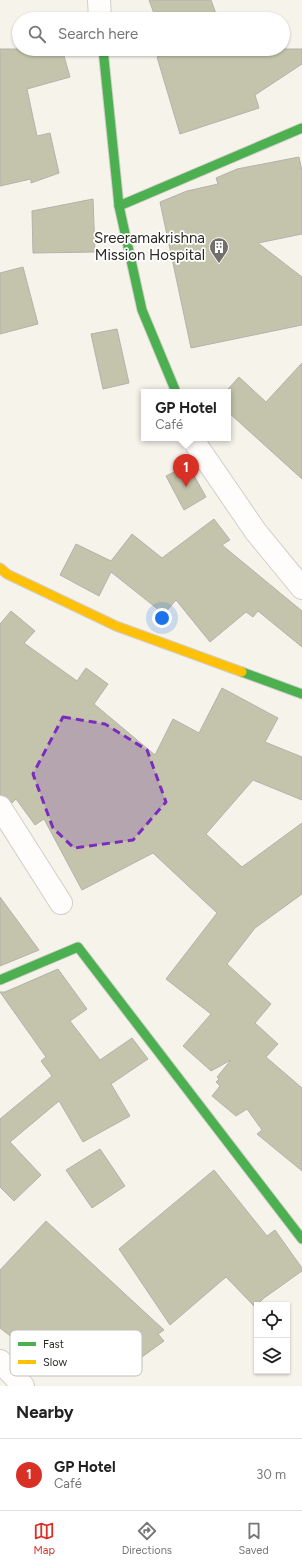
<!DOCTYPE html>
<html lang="en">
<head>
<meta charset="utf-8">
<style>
	body { margin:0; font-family:Figtree,sans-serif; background:#f2f2f2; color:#222 }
	.controls { position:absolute; right:12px; bottom:12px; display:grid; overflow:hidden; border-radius:0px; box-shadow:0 1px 3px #0004 }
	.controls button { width:36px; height:36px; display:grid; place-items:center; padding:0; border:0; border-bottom:1px solid #e0e0e0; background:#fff; color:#222; font:20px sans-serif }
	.you { position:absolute; left:162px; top:618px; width:14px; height:14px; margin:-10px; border:3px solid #fff; border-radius:50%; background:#1a73e8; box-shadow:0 0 0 6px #1a73e833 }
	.badge { display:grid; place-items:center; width:26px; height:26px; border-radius:50%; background:#d93025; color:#fff; font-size:13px; font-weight:700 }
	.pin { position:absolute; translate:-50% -33px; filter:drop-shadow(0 1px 2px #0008) }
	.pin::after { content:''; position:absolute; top:21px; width:14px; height:12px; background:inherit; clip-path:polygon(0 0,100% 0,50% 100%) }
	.popup { position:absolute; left:141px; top:389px; width:90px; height:52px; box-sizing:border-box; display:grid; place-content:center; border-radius:0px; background:#fff; filter:drop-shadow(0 1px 3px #0005); font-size:13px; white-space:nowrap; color:#767676 }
	.popup b { font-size:15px; color:#222 }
	.popup::after { content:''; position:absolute; left:50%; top:100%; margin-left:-8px; border:8px solid transparent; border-top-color:#fff }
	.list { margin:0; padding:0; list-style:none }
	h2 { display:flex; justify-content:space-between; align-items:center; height:52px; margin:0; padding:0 16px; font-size:17px }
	h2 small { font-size:13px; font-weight:400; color:#767676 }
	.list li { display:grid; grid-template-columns:26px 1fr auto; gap:12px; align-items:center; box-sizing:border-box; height:72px; padding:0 16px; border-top:1px solid #e0e0e0 }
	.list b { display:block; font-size:15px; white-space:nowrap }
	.list p { margin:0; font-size:13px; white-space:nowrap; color:#767676 }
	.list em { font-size:13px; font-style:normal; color:#767676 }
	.icon { flex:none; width:22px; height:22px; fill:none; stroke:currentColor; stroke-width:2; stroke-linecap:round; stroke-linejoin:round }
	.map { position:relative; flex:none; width:302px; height:1386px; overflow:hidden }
	.search { position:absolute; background:#fff; box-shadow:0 1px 3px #0004; left:12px; right:12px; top:12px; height:44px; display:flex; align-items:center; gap:10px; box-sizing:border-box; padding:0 14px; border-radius:22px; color:#767676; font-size:15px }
	.sheet { height:124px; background:#fff }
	nav { display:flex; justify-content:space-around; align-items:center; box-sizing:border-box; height:56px; border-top:1px solid #e0e0e0; background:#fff; font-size:11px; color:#767676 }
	nav a { display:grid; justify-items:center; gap:2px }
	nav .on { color:#d93025 }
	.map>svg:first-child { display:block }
</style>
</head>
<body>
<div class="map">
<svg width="302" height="1386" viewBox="0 0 302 1386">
	<rect width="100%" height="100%" fill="#f6f3eb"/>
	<!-- building -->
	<g fill="#c4c3ab" stroke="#b3b3ac">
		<polygon points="149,0 211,0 218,19 156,19"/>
		<polygon points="0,49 62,49 70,77 27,89 37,136 50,133 59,173 31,183 31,179 0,186"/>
		<polygon points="166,49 302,49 302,64 255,95 259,108 180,134 157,57 168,54"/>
		<polygon points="299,157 302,171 302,234 258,243 302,277 302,325 191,348 160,202 187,191 218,184 216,178 237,169"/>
		<polygon points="93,199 95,252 33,253 32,211"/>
		<polygon points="23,267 38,324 0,334 0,273"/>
		<polygon points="117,329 129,383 103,389 91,334"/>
		<polygon points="302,363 302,479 228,412 228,389 239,377 266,402"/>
		<polygon points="188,465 206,497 184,510 166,476"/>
		<polygon points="214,519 230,540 222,545 302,611 302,647 258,611 253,617 246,612 210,642 176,600 164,614 111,572 99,596 60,575 76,544 111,561 132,534 162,558"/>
		<polygon points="11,611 35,631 24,643 77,681 86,668 108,684 94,704 155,755 173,719 199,733 222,688 278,718 265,742 302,757 302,800 253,780 206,834 242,867 302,823 302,894 255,928 227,964 271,1004 255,1023 278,1044 266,1057 302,1088 302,1171 257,1134 262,1130 247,1109 236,1116 212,1096 220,1086 216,1082 219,1079 217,1077 231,1060 211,1071 183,1046 211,1014 166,979 217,913 153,853 82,890 44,819 35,825 16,799 12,803 6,796 0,795 0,624"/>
		<polygon points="0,897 39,950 0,966"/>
		<polygon points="58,969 87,1009 70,1021 100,1060 132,1038 148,1059 111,1084 130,1116 83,1142 59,1101 10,1142 41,1175 14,1201 0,1187 0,1119 52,1076 41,1061 46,1057 0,992 5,992"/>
		<polygon points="100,1149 125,1186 92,1208 66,1170"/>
		<polygon points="214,1170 267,1236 275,1230 302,1268 302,1271 264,1298 255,1307 226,1277 170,1325 119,1249"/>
		<polygon points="46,1221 164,1330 158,1334 164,1341 142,1357 124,1335 92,1376 48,1340 36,1356 0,1328 0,1270"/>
	</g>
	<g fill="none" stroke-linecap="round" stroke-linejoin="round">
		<!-- street casing -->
		<g stroke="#d1cec8" stroke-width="24">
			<g id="street">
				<polyline points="99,0 100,19"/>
				<polyline points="194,438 197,446 256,532 302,588"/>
				<polyline points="0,807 61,903"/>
				<polyline points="0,1361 23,1386"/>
			</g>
		</g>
		<!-- fast casing -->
		<g stroke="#d1cec8" stroke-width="11">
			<g id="fast">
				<polyline points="103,49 119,206 142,310 176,392"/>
				<polyline points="119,206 302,128"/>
				<polyline points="242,672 302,694"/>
				<polyline points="0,980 78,947 302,1239"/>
			</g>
		</g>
		<!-- slow casing -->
		<g stroke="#d1cec8" stroke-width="11">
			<polyline id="slow" points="0,568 7,574 116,626 242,672"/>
		</g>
		<!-- street -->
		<use href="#street" stroke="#fefdfc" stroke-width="22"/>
		<!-- fast -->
		<use href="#fast" stroke="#4caf50" stroke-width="9"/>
		<!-- slow -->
		<use href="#slow" stroke="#ffc107" stroke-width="9"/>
	</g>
	<!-- marked area -->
	<path fill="#7b2cbf" fill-opacity="0.2" stroke="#7b2cbf" stroke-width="3" stroke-dasharray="8 5" stroke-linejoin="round" d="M63,717L105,724L147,750L166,802L133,840L74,848L53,828L33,774Z"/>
	<!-- icons -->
	<defs>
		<g id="building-pin" transform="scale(1)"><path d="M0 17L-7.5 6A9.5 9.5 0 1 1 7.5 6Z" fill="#72706a" stroke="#fff"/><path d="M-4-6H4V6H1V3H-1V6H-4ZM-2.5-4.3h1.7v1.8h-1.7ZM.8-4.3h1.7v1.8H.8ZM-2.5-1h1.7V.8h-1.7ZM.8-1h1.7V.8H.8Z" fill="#fff"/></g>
	</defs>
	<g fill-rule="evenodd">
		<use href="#building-pin" x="219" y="247"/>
	</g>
	<g text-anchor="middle" stroke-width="3.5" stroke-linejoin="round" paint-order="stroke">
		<!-- poi labels -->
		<g font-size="15" fill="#2b2924" stroke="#fff" text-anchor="end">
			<text x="205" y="243">Sreeramakrishna<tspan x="205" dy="17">Mission Hospital</tspan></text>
		</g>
	</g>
	<!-- legend -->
	<rect x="10" y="1330" width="132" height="46" rx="6" fill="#fff" stroke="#bfbfbd" stroke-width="1"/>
	<rect x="18" y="1342" width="18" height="4" fill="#4caf50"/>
	<rect x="18" y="1360" width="18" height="4" fill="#ffc107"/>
	<g font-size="11" fill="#2b2924">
		<text x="43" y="1348">Fast</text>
		<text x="43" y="1366">Slow</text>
	</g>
</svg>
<div class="controls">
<button><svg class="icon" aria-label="locate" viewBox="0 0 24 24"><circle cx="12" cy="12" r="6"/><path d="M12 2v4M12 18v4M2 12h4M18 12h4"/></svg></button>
<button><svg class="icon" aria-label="layers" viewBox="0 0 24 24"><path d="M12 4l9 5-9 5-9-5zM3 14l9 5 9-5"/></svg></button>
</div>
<div class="you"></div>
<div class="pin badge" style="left:186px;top:487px">1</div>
<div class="popup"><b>GP Hotel</b>Café</div>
<div class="search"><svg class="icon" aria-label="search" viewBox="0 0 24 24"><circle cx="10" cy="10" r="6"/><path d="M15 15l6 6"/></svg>Search here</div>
</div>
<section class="sheet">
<h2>Nearby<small></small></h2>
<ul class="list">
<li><span class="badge">1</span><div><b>GP Hotel</b><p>Café</p></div><em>30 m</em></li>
</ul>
</section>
<nav>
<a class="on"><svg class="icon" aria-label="map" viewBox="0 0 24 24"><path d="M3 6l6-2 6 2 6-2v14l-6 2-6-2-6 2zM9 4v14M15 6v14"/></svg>Map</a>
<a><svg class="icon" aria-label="directions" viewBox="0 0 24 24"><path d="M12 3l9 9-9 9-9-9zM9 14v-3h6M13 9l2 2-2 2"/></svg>Directions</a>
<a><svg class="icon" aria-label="saved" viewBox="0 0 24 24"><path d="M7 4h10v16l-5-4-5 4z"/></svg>Saved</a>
</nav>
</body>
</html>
